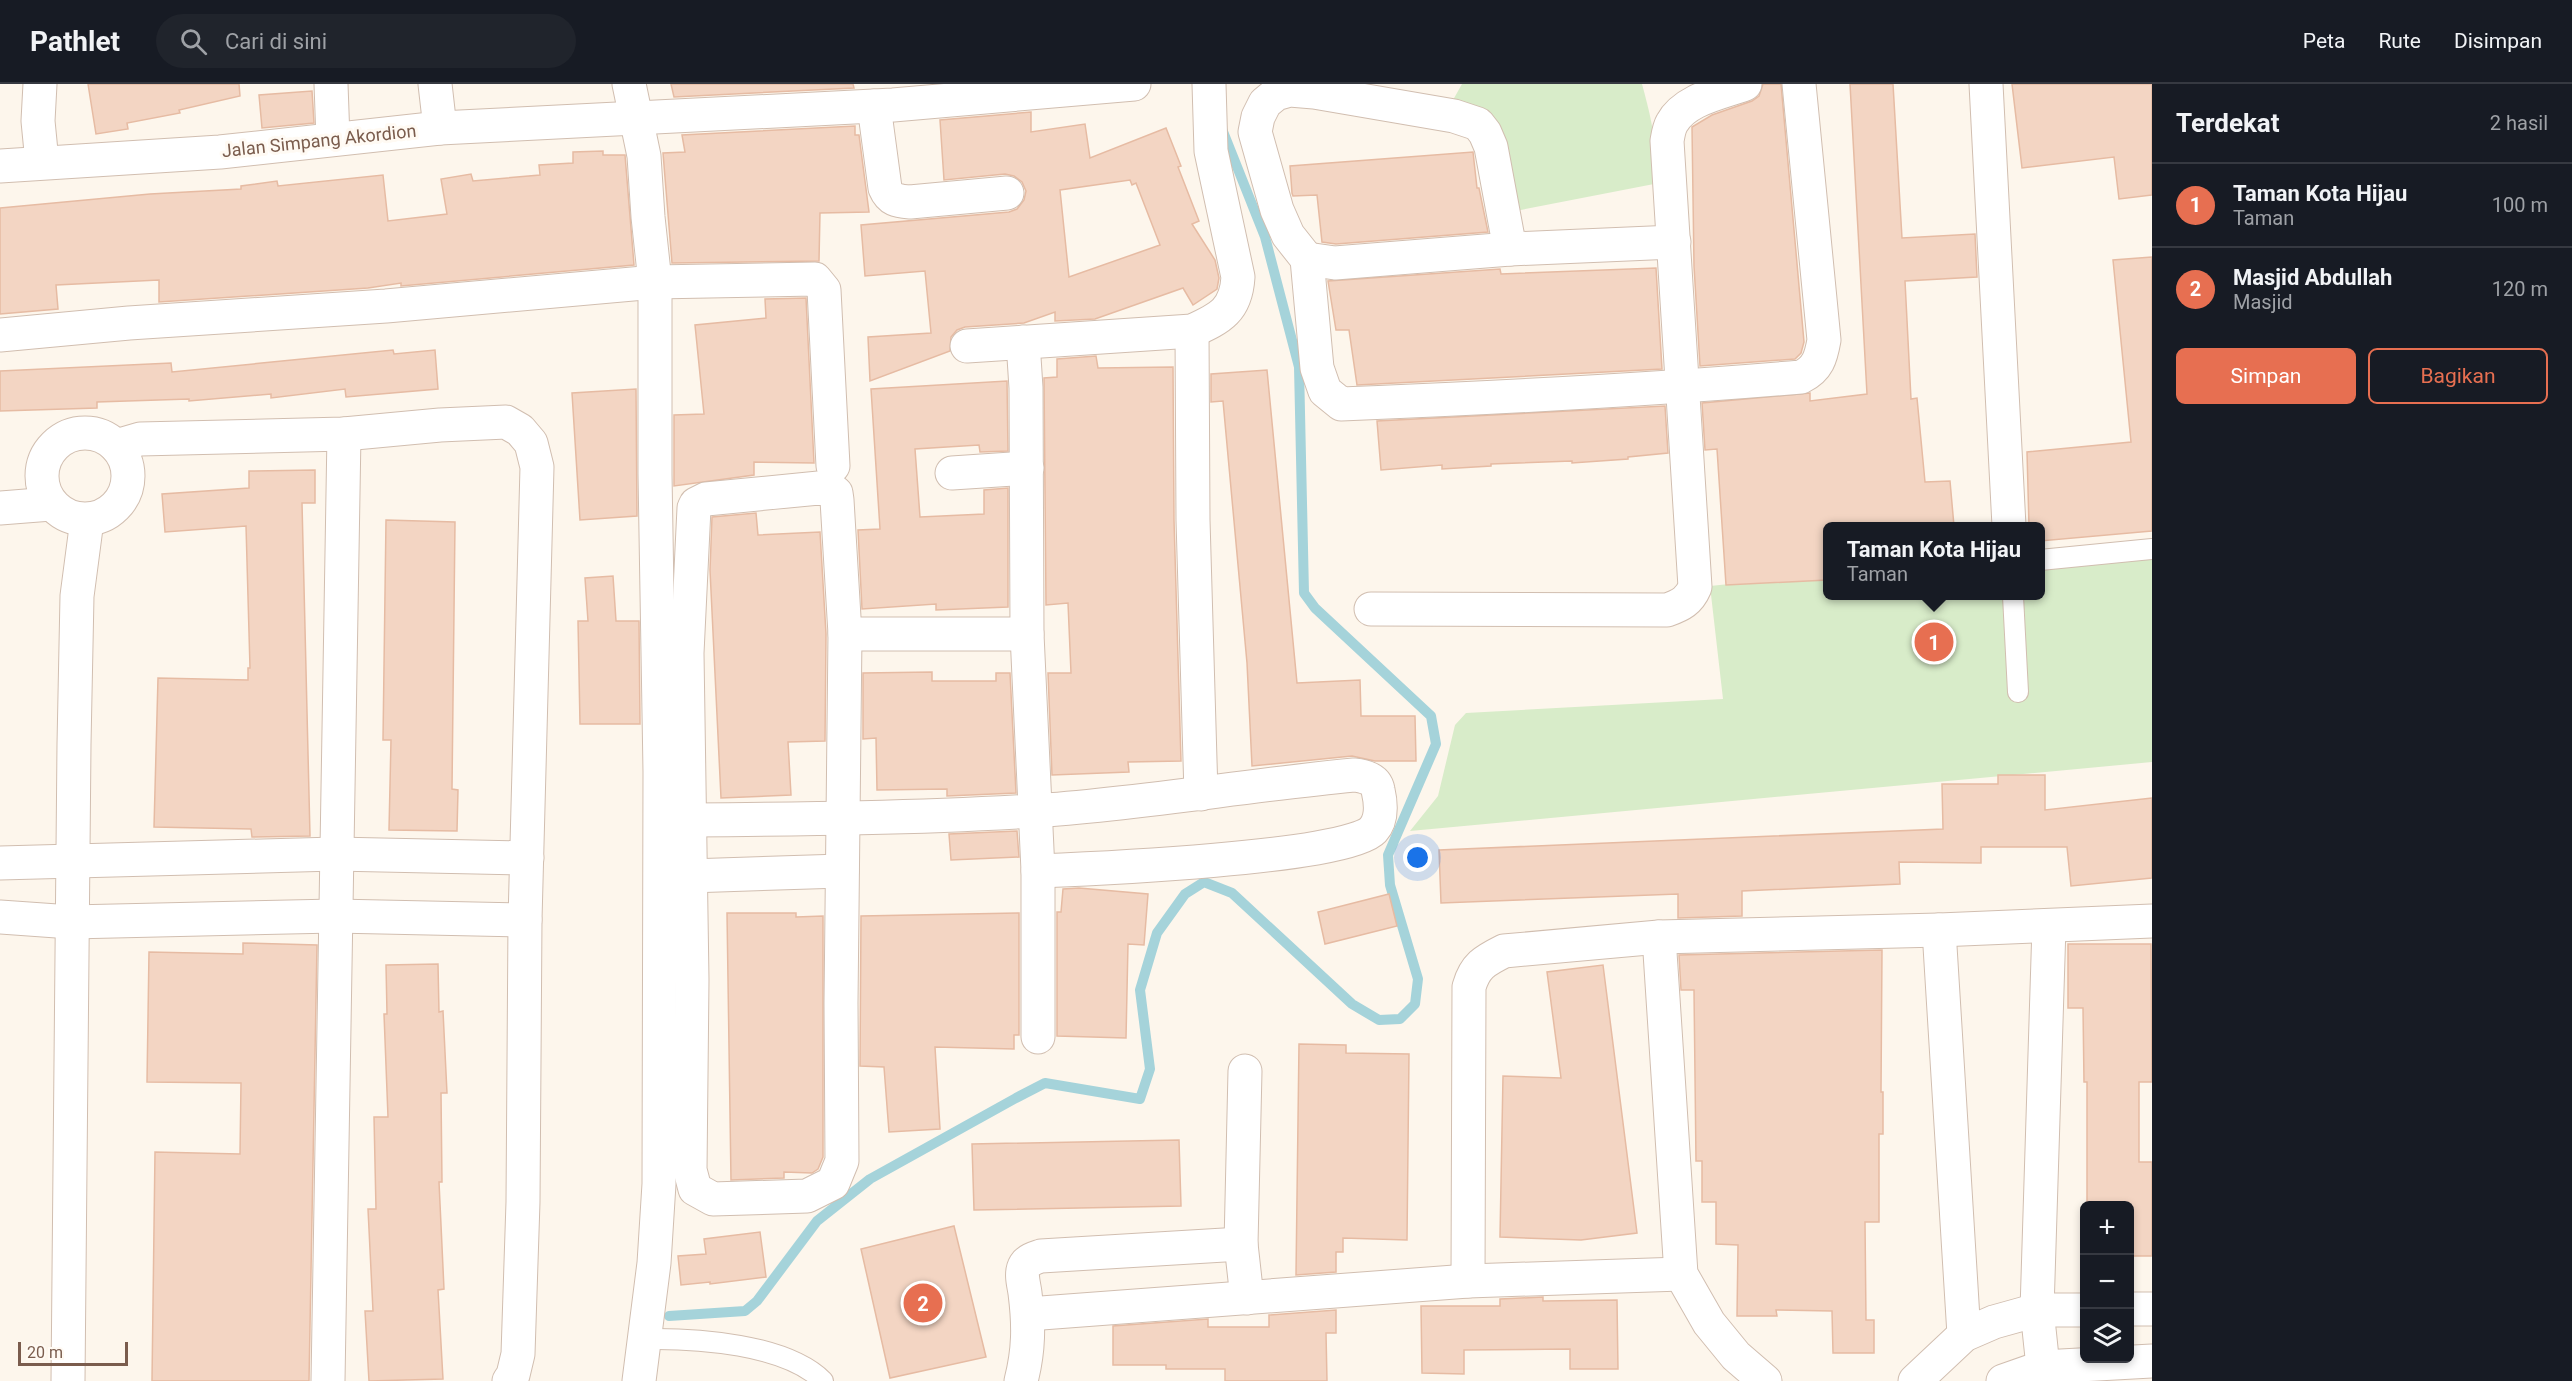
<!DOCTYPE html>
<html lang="id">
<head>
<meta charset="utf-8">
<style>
	body { margin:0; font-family:Roboto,sans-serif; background:#20242c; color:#f1f3f6 }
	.controls { position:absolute; right:18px; bottom:18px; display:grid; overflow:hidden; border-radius:9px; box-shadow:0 3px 9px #0003 }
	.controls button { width:54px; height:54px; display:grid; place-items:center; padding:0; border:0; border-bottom:2px solid #363941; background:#171b24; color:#f1f3f6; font:30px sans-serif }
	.scale { position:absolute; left:18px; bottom:15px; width:110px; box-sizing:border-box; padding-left:6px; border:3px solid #7a5c4d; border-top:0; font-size:16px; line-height:21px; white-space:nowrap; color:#7a5c4d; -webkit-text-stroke:4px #fffaf3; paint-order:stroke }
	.you { position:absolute; left:1418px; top:774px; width:21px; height:21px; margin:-15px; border:4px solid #fff; border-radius:50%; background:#1a73e8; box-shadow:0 0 0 9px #1a73e833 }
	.badge { display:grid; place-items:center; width:39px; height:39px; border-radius:50%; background:#e76f51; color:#fff; font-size:20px; font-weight:700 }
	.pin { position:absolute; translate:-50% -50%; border:3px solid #fff; box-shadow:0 2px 6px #0006 }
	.popup { position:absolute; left:1823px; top:438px; width:222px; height:78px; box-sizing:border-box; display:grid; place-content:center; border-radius:9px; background:#171b24; filter:drop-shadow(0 2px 4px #0005); font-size:20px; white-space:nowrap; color:#9ea1a6 }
	.popup b { font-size:22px; color:#f1f3f6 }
	.popup::after { content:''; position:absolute; left:50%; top:100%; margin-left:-12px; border:12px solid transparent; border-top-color:#171b24 }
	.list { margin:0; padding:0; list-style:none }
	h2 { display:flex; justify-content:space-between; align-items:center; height:78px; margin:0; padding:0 24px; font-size:26px }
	h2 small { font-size:20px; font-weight:400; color:#9ea1a6 }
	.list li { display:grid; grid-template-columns:39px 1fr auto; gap:18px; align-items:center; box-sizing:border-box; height:84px; padding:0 24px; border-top:2px solid #363941 }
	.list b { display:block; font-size:22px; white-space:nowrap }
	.list p { margin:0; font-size:20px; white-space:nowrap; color:#9ea1a6 }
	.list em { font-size:20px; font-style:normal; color:#9ea1a6 }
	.actions { display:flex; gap:12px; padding:18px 24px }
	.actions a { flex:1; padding:14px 0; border:2px solid #e76f51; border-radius:9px; text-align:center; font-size:21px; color:#e76f51 }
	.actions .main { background:#e76f51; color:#fff }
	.icon { flex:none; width:33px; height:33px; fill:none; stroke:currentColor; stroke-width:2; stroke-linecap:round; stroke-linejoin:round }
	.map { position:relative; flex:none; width:2152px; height:1297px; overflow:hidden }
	header { display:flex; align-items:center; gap:36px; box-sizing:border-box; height:84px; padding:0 30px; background:#171b24; border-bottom:2px solid #363941 }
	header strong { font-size:28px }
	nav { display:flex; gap:33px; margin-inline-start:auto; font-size:21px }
	.search { width:420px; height:54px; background:#20242c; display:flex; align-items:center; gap:15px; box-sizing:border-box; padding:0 21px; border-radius:33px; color:#9ea1a6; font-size:22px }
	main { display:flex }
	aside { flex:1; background:#171b24 }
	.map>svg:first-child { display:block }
</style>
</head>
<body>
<header>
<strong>Pathlet</strong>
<div class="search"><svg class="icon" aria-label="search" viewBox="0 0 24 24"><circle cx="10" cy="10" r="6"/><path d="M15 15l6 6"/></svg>Cari di sini</div>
<nav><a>Peta</a><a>Rute</a><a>Disimpan</a></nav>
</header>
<main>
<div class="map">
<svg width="2152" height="1297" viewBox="0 0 2152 1297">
	<rect width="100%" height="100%" fill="#fdf6ec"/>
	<!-- green -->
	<g fill="#d8ecc9">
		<path d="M1462,0H1642C1651,33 1659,65 1654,100L1510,128L1453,16Z"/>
		<polygon points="2152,474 2152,678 1410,747 1438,712 1455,641 1466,629 1723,615 1710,502 1827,490 1828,512 2040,512 2041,485"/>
	</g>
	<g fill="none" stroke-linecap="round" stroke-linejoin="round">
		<!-- stream -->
		<polyline stroke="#a5d3da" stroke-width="10" points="669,1232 745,1227 757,1217 817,1137 870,1095 1016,1014 1045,999 1140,1015 1150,985 1140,906 1157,849 1185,810 1204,798 1232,809 1352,920 1379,936 1400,935 1415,920 1418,895 1390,801 1388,771 1436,660 1431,632 1315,524 1304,509 1299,283 1265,153 1222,45"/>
	</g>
	<!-- building -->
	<g fill="#f3d5c3" stroke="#e6bba3" stroke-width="1.5" fill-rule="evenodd">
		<polygon points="88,0 239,0 240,12 179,26 180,29 127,39 128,45 96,50"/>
		<polygon points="671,0 853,0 854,4 674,13"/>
		<polygon points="1763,0 1781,0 1804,258 1801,269 1795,275 1700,282 1694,182 1692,43 1712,31 1752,17 1759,12"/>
		<polygon points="1850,0 1893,0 1902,154 1975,150 1977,193 1905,197 1911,315 1917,314 1925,398 1950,397 1954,442 1827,442 1827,496 1726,501 1717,365 1705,366 1702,319 1810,309 1810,317 1867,310"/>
		<polygon points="2012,0 2152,0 2152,111 2119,115 2114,73 2022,84"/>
		<polygon points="312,7 314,39 262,44 259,11"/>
		<path d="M1031,28V48L1085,40L1090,74L1166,44L1181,82L1178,83L1199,137L1192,140L1215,176L1219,194L1217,205L1193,221L1183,204L1095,235L1055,237V228L1024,239L965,243L957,246L951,253L950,267L870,297L868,253L931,249L925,187L865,192L861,141L1009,128L1017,125L1024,116L1026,107L1022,98L1014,92L1005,90L944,96L940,36ZM1130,96L1132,101L1136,99L1160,161L1069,193L1060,106Z"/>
		<polygon points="855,42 855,51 859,51 869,128 820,129 819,177 672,179 663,69 685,68 682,51"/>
		<polygon points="603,67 603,71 625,71 634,181 401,202 401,199 368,204 159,218 159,196 56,201 58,225 0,230 0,124 150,110 241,105 241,102 277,97 278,102 383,91 388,137 447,130 441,95 471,90 473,97 540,91 539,81 573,79 573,68"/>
		<polygon points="1473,68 1477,104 1479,104 1488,148 1336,160 1322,158 1317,111 1293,112 1292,109 1290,82"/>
		<polygon points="2152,173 2152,447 2040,457 2040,442 2029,442 2027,368 2131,358 2113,176"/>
		<polygon points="1656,184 1662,285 1357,301 1349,246 1336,246 1328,197 1500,185 1501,190"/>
		<polygon points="806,214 814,379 754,378 754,391 674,402 674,331 704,330 695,241 766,234 765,215"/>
		<polygon points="393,266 394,270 435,266 438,305 346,313 345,305 271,314 271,310 189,317 189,315 97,318 97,324 0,327 0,287 171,279 172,288"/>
		<polygon points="1096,272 1098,284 1173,283 1174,436 1181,677 1128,678 1129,688 1052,691 1048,589 1071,589 1068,519 1046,521 1044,294 1057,293 1057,275"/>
		<polygon points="1267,286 1297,599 1360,596 1361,632 1415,632 1416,677 1375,677 1352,672 1252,682 1247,579 1223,317 1211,318 1211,290"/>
		<polygon points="1007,297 1008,367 980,368 979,361 915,365 920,433 984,430 984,406 1008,404 1008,523 936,526 936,520 862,525 858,446 880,445 871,305"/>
		<polygon points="636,305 637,432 580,436 572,309"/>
		<polygon points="1665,322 1668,369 1628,373 1628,375 1572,379 1572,377 1491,380 1491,382 1442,385 1442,381 1381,386 1377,337"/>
		<polygon points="315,386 315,419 302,419 310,752 252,753 251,745 154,743 158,594 248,596 248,584 250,584 246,442 165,448 162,410 249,404 249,387"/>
		<polygon points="756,429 758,451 820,448 826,550 825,657 788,658 791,711 721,714 710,486 712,433"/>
		<polygon points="386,436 455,438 452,705 458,706 457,747 389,746 391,656 383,656"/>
		<polygon points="613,492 616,537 639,537 640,640 580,640 578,537 588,537 585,494"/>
		<polygon points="932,588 932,597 996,597 996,589 1010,589 1016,709 947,712 947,705 877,706 876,654 863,655 863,589"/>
		<polygon points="1998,691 2045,691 2045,726 2152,714 2152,794 2071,802 2067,763 1981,763 1981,779 1899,778 1900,800 1742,807 1742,832 1678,834 1678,810 1441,819 1439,766 1943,745 1942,700 1998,700"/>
		<polygon points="1017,747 1019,773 951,776 949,750"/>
		<polygon points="1079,804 1148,810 1144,861 1128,860 1126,954 1057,952 1057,828 1061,828 1063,805"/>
		<polygon points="1389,810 1397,842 1325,860 1318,828"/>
		<polygon points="727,829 796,829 796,833 823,832 823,1073 818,1085 812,1089 784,1088 784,1094 731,1096"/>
		<polygon points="1019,829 1019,951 1014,951 1014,965 935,963 940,1045 889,1048 884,983 860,982 861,832"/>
		<polygon points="243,859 317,861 309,1297 152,1297 155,1068 240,1070 241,999 147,998 149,868 243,870"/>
		<polygon points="2068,860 2151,860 2152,998 2139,998 2139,1078 2152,1078 2152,1172 2130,1172 2130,1122 2087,1122 2087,998 2084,998 2083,924 2068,924"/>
		<polygon points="1882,866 1881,1008 1883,1008 1883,1050 1879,1050 1879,1138 1865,1138 1866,1236 1874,1236 1874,1269 1833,1269 1832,1227 1776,1226 1777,1232 1737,1232 1738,1161 1716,1160 1716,1118 1702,1118 1702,1077 1696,1077 1694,906 1681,906 1679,871"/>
		<polygon points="438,880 439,928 443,927 447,1009 441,1009 442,1098 439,1098 444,1205 438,1206 443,1295 369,1297 365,1227 373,1227 368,1125 376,1125 374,1033 388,1033 384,930 387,930 386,881"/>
		<polygon points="1603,881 1637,1149 1581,1156 1500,1153 1503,992 1561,994 1547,888"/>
		<polygon points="1299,960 1346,961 1346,969 1409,970 1407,1156 1343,1154 1343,1168 1336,1168 1336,1188 1296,1191"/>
		<polygon points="1179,1056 1181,1122 974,1126 972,1060"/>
		<polygon points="954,1142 986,1273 890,1294 861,1165"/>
		<polygon points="760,1148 766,1193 710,1200 710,1198 681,1201 678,1172 706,1170 704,1155"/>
		<polygon points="1543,1213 1543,1217 1617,1216 1618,1285 1570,1285 1570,1265 1464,1266 1464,1290 1422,1289 1421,1222 1500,1222 1500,1215"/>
		<polygon points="1336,1226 1336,1249 1326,1249 1327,1297 1225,1297 1225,1285 1166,1285 1166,1281 1113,1281 1113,1242 1208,1235 1208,1243 1269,1243 1269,1231"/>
	</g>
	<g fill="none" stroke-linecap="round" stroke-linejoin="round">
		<!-- lane casing -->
		<g stroke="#d1beb0" stroke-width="22">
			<g id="lane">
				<polyline points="2040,476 2152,465"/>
				<polyline points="2013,512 2018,608"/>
				<path d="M645,1255C696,1254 786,1260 823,1297"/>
			</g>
		</g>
		<!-- street casing -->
		<g stroke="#d1beb0" stroke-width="35">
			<g id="street">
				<polyline points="40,0 38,37 42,78"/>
				<polyline points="331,0 333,55"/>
				<polyline points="435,0 440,44"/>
				<polyline points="629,0 644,72 648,133 655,198 655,390 660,688 659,1100 654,1179 639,1297"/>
				<polyline points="1986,0 2009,442"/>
				<path d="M874,22L885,104C890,116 897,117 910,118L1007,109"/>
				<polyline points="0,82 220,68 440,44 893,21 1134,0"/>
				<path d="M1510,165L1491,63L1485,49L1478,40L1454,32L1314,8L1290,6L1276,10L1265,19L1258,33L1255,48L1277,126L1288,151L1307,175L1317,284L1325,307L1341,320C1494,314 1647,306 1801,293C1818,285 1821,273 1824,256L1799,0"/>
				<polyline points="1307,175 1335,179 1510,165 1674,158"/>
				<polyline points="1192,247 1193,436 1201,710"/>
				<polyline points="0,251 129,239 386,222 655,198 815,195 824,206 833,382"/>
				<polyline points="1023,258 1026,304 1027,550 1038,787 1038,953"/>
				<path d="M967,262L1192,247C1221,234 1236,226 1238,193L1211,67L1209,0"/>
				<circle cx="85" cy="392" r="43"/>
				<polyline points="116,362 140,355 344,350 440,341 506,338 520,346 531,359 537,383 525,836 523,1118 518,1270 513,1291 509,1297"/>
				<polyline points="952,389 1027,384"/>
				<polygon points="829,403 836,409 837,416 845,550 841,919 842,1077 833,1099 807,1112 713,1115 695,1105 690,1086 692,896 687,569 694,424 696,420 706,415"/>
				<polyline points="0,424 51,420"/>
				<path d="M1371,525L1667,526C1681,521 1689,517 1695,503L1667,57C1668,51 1669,44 1672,39C1685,15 1721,9 1745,0"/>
				<polyline points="845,550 1027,550"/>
				<path d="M688,736C803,735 919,734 1033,727C1141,720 1247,701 1354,691C1364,692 1376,695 1378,706C1381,719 1383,735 1373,746C1347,774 1089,785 1038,787"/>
				<polyline points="0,779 335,770 527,774"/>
				<polyline points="689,792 842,787"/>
				<polyline points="0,833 71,838 335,832 525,836"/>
				<polyline points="1939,846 1964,1251"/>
				<polyline points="1659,853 1681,1190 1709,1239 1736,1272 1765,1297"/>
				<polyline points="1245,987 1241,1160 1247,1214"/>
				<path d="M1468,1197L1469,903C1475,882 1484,877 1504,867L1659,853L1939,846L2152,837"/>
				<polyline points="2130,1225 2152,1225"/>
				<polyline points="1028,1230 1468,1197 1681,1190"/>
				<polyline points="2043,1283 2037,1226 2049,842"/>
				<polyline points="68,1297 74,660 77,512 87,436"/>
				<polyline points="328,1297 344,350"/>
				<path d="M1021,1297C1029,1266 1029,1241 1025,1209C1024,1201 1020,1189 1025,1181C1028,1176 1035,1174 1041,1172L1241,1160"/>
				<polyline points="1915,1297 1964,1251 1994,1238 2037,1226 2084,1226"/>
				<polyline points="2003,1297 2043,1283 2152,1277"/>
			</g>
		</g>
		<!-- lane -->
		<use href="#lane" stroke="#fff" stroke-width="20"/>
		<!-- street -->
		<use href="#street" stroke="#fff" stroke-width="33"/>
	</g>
	<g text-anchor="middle" stroke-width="6" stroke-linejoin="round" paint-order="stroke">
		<!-- street labels -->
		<g font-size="18" fill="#7a5c4d" stroke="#fffaf3">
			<text transform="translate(319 57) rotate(-6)" y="6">Jalan Simpang Akordion</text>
		</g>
	</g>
</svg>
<div class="controls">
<button>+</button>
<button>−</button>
<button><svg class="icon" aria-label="layers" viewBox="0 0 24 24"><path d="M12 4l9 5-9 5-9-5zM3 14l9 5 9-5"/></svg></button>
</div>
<div class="scale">20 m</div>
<div class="you"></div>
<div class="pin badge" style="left:1934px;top:558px">1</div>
<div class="popup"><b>Taman Kota Hijau</b>Taman</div>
<div class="pin badge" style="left:923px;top:1219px">2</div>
</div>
<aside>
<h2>Terdekat<small>2 hasil</small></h2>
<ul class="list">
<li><span class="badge">1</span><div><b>Taman Kota Hijau</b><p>Taman</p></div><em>100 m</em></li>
<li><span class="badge">2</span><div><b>Masjid Abdullah</b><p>Masjid</p></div><em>120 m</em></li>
</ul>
<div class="actions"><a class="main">Simpan</a><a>Bagikan</a></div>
</aside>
</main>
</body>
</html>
